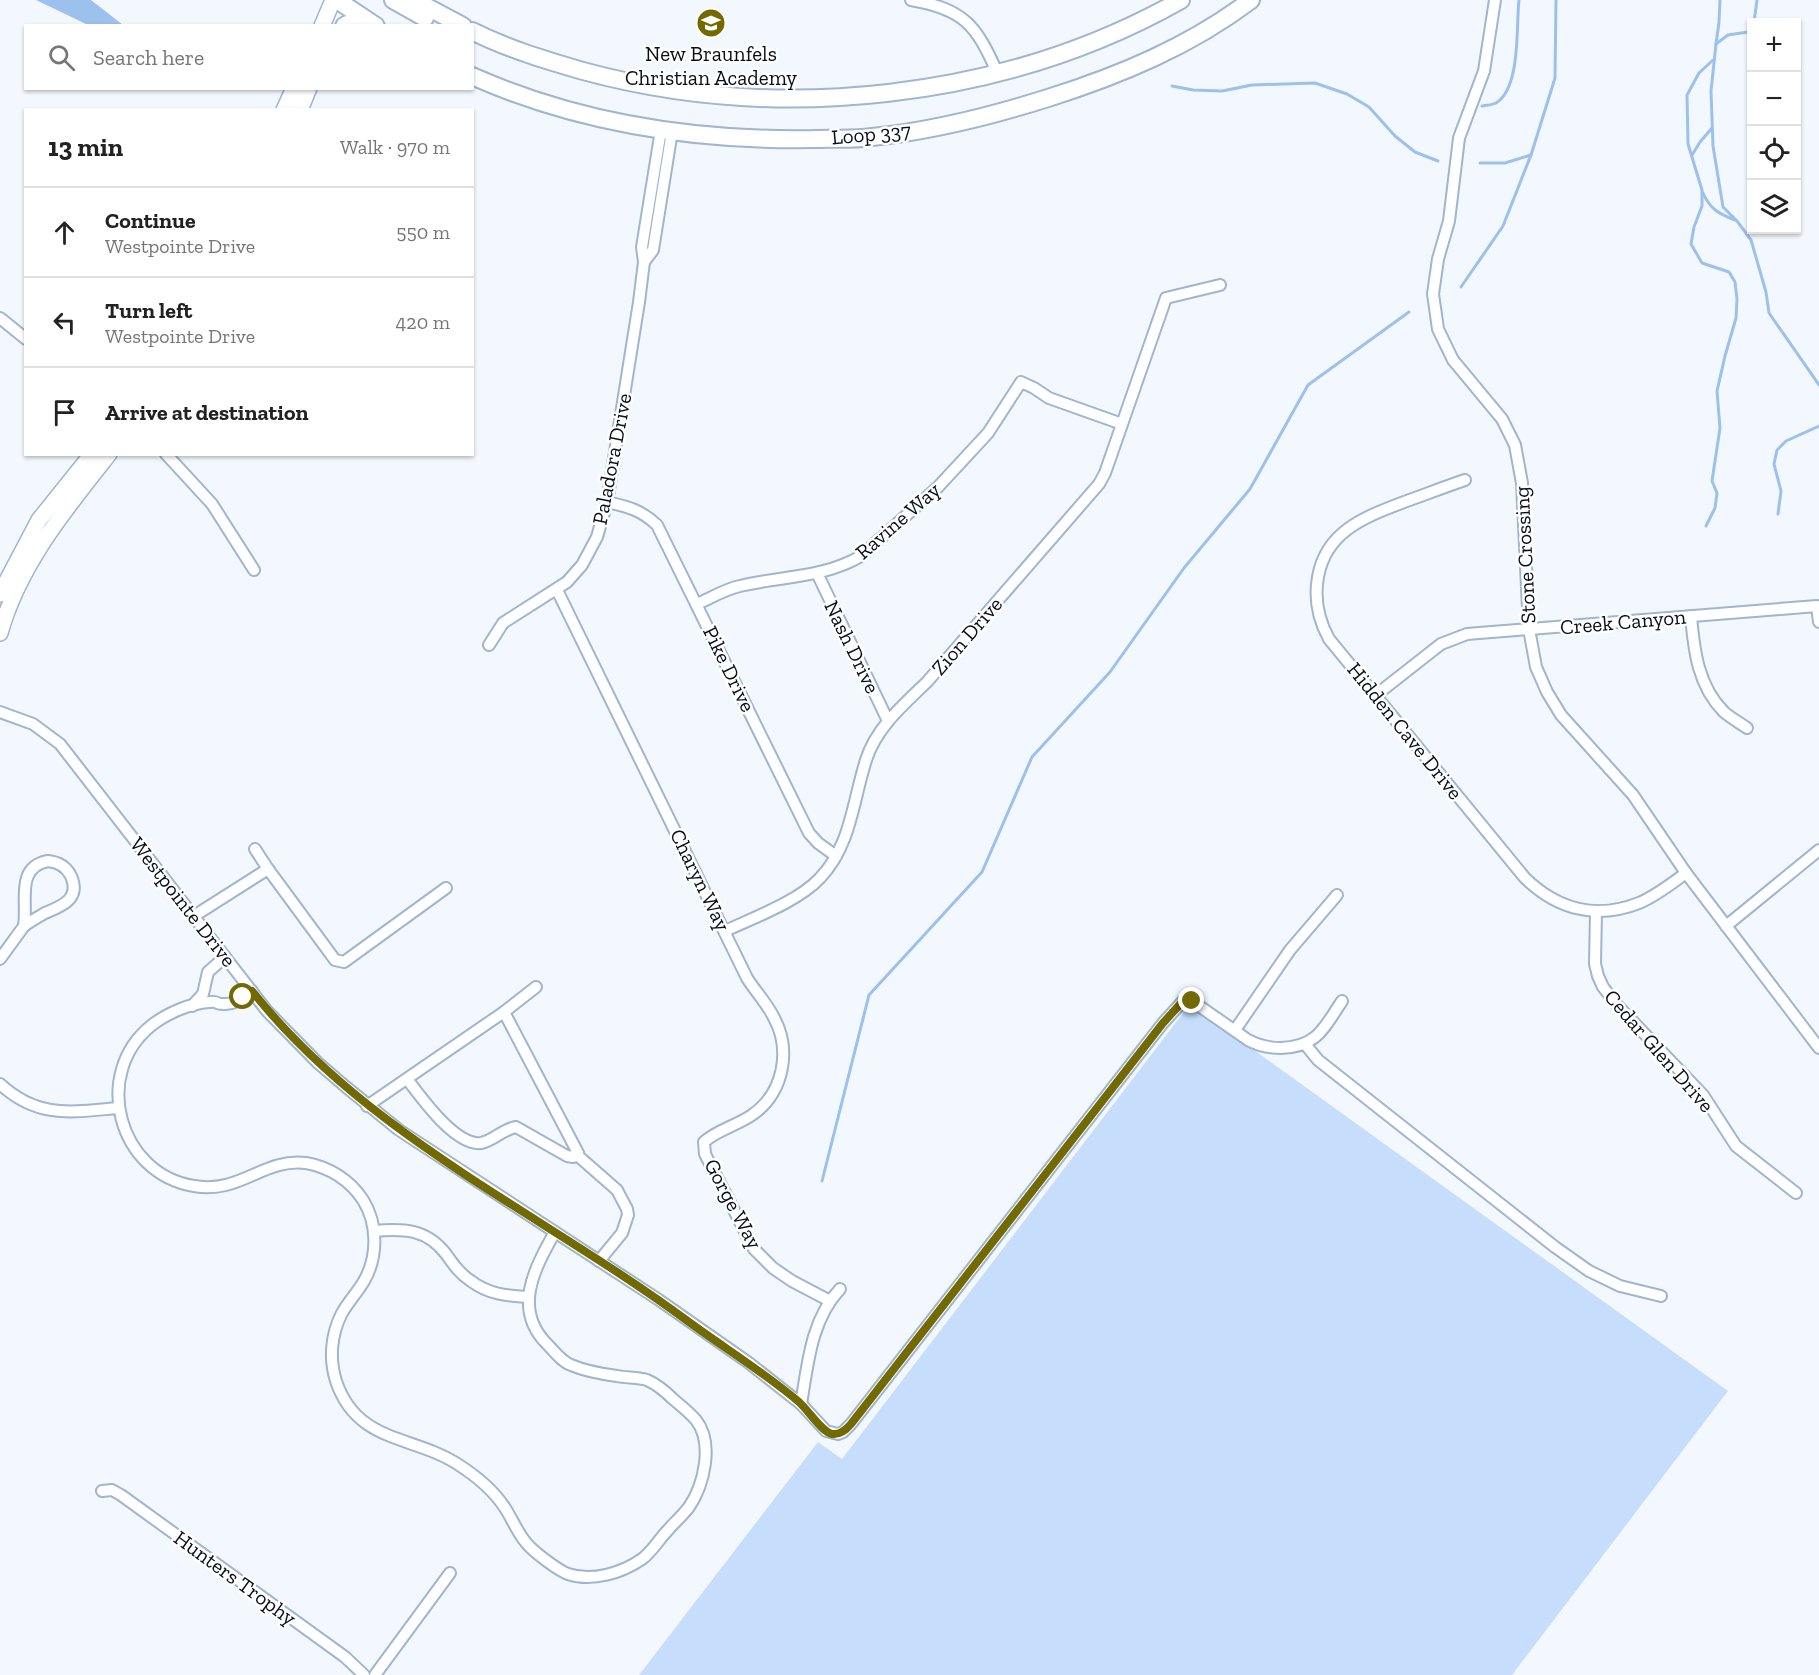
<!DOCTYPE html>
<html lang="en">
<head>
<meta charset="utf-8">
<style>
	body { margin:0; font-family:"Zilla Slab",serif; background:#f2f2f2; color:#222 }
	.controls { position:absolute; right:18px; top:18px; display:grid; overflow:hidden; border-radius:0px; box-shadow:0 2px 4px #0004 }
	.controls button { width:54px; height:54px; display:grid; place-items:center; padding:0; border:0; border-bottom:2px solid #e0e0e0; background:#fff; color:#222; font:30px sans-serif }
	.stop { position:absolute; width:18px; height:18px; margin:-14px; border:4px solid #726900; border-radius:50%; background:#fff }
	.stop.end { background:#726900; border-color:#fff; box-shadow:0 2px 6px #0008 }
	.list { margin:0; padding:0; list-style:none }
	h2 { display:flex; justify-content:space-between; align-items:center; height:78px; margin:0; padding:0 24px; font-size:26px }
	h2 small { font-size:20px; font-weight:400; color:#767676 }
	.list li { display:grid; grid-template-columns:39px 1fr auto; gap:18px; align-items:center; box-sizing:border-box; height:90px; padding:0 24px; border-top:2px solid #e0e0e0 }
	.list b { display:block; font-size:22px; white-space:nowrap }
	.list p { margin:0; font-size:20px; white-space:nowrap; color:#767676 }
	.list em { font-size:20px; font-style:normal; color:#767676 }
	.icon { flex:none; width:33px; height:33px; fill:none; stroke:currentColor; stroke-width:2; stroke-linecap:round; stroke-linejoin:round }
	.map { position:relative; flex:none; width:1819px; height:1675px; overflow:hidden }
	.search { position:absolute; background:#fff; box-shadow:0 2px 4px #0004; left:24px; top:24px; width:450px; height:66px; display:flex; align-items:center; gap:15px; box-sizing:border-box; padding:0 21px; border-radius:0px; color:#767676; font-size:22px }
	.panel { position:absolute; background:#fff; box-shadow:0 2px 4px #0004; left:24px; top:108px; width:450px; height:348px; border-radius:0px }
	.map>svg:first-child { display:block }
</style>
</head>
<body>
<div class="map">
<svg width="1819" height="1675" viewBox="0 0 1819 1675">
	<rect width="100%" height="100%" fill="#f3f8fe"/>
	<!-- green -->
	<polygon fill="#c6defc" points="1190,1004 1728,1391 1512,1675 639,1675 818,1442 842,1459"/>
	<!-- water -->
	<polygon fill="#9cc1ed" points="36,0 91,0 123,25 88,25"/>
	<g fill="none" stroke-linecap="round" stroke-linejoin="round">
		<!-- stream -->
		<g stroke="#9cc1ed" stroke-width="3">
			<polyline points="1754,22 1757,0"/>
			<polyline points="1752,27 1748,32 1728,35 1716,44 1711,91 1713,146 1723,207 1737,221 1751,240 1766,292 1769,313 1819,385"/>
			<polyline points="1716,44 1719,22 1720,0"/>
			<polyline points="1172,86 1193,90 1222,91 1252,85 1315,83 1347,94 1369,107 1395,136 1415,152 1438,161"/>
			<path d="M1482,106C1487,105 1492,105 1496,103C1521,88 1516,26 1519,0"/>
			<polyline points="1692,155 1700,142 1712,128"/>
			<polyline points="1480,163 1505,163 1531,155"/>
			<path d="M1703,193C1710,209 1719,214 1735,220"/>
			<polyline points="1461,287 1503,226 1531,155 1555,78 1556,0"/>
			<polyline points="1778,514 1781,491 1774,464 1777,450 1786,441 1819,426"/>
			<polyline points="1706,526 1715,508 1717,493 1712,481 1720,428 1717,391 1725,356 1736,318 1737,299 1735,282 1729,272 1702,263 1691,244 1694,227 1702,206 1702,190 1688,144 1687,95 1699,73 1713,60"/>
			<polyline points="822,1181 869,995 982,872 1032,757 1110,672 1184,568 1250,489 1308,385 1409,312"/>
		</g>
		<!-- street casing -->
		<g stroke="#9fb5d0" stroke-width="14">
			<g id="street">
				<path d="M911,0C964,9 976,25 997,72"/>
				<polyline points="1495,0 1484,71 1459,138 1449,221 1438,259 1433,294 1438,329 1453,360 1502,419 1515,445 1522,483 1529,629 1536,667 1547,692 1561,715 1633,795 1686,873 1819,1048"/>
				<polyline points="644,262 653,250 672,131"/>
				<polyline points="0,318 26,339"/>
				<polyline points="166,454 212,504 254,570"/>
				<path d="M1465,480C1444,487 1424,495 1404,502C1365,517 1326,531 1318,577C1314,599 1318,619 1329,639L1525,878C1557,909 1596,920 1639,903C1656,896 1671,884 1686,873"/>
				<path d="M607,502C629,507 641,510 657,525L809,833L818,843L836,856"/>
				<polyline points="817,573 888,721"/>
				<path d="M557,590L747,978C755,991 766,1002 773,1016C792,1049 784,1093 752,1115C736,1126 717,1130 704,1142L705,1154L754,1249L773,1268L792,1281L830,1301"/>
				<path d="M697,604C711,598 725,589 740,586C781,576 824,578 861,556L938,487L988,433L1021,382L1034,388L1049,398L1122,424"/>
				<path d="M1691,616C1694,651 1698,686 1724,712C1731,718 1740,723 1747,728"/>
				<polyline points="489,645 503,623 567,582 582,565 597,537 607,502 639,302 644,262 642,247 661,130"/>
				<polyline points="1376,695 1441,644 1467,634 1817,606 1819,622"/>
				<path d="M0,712L33,724L60,744L267,1011L318,1063L346,1087L399,1130L659,1300L749,1363L801,1404L826,1431L838,1434L843,1432L851,1424L1163,1023L1183,1001L1188,1000L1192,1001L1248,1040C1259,1046 1269,1048 1281,1048C1317,1047 1324,1028 1342,1001"/>
				<path d="M48,861C58,862 66,866 71,876C81,899 62,906 45,913C38,917 31,921 24,926C28,902 15,867 48,861Z"/>
				<polyline points="268,869 335,960 344,962 446,888"/>
				<polyline points="1596,911 1595,964 1598,976 1603,987 1618,1006 1703,1095 1736,1146 1796,1193"/>
				<polyline points="194,916 268,869 255,849"/>
				<polyline points="1726,926 1819,850"/>
				<path d="M725,931C753,918 799,901 820,878C851,846 853,800 866,760C876,728 903,705 927,682L1099,484L1105,473L1166,298L1220,285"/>
				<polyline points="0,959 24,926"/>
				<path d="M252,991C243,997 235,1005 224,1004C212,1004 221,1001 209,1002C190,1003 166,1014 152,1025C91,1073 118,1174 194,1186C241,1194 263,1158 306,1163C329,1167 350,1180 363,1200C378,1224 378,1257 364,1281C357,1293 348,1302 342,1313C331,1334 329,1359 336,1381C357,1444 414,1435 459,1465C476,1476 494,1491 505,1508C513,1520 519,1537 530,1547C537,1554 559,1571 568,1574C592,1582 622,1573 642,1559C652,1552 659,1539 668,1530C674,1523 683,1515 689,1507C704,1485 714,1443 696,1420C689,1412 680,1405 673,1399C666,1392 656,1384 647,1380C639,1377 626,1378 617,1376C602,1374 585,1371 571,1365C562,1362 555,1352 548,1345C512,1310 534,1269 555,1232"/>
				<polyline points="192,1006 203,994 208,972 225,957"/>
				<polyline points="504,1012 536,987"/>
				<polyline points="1235,1030 1290,950 1337,895"/>
				<polyline points="1305,1044 1318,1060 1555,1247 1589,1271 1620,1286 1661,1296"/>
				<path d="M0,1084C38,1119 71,1112 118,1108"/>
				<path d="M367,1106L504,1012L578,1153L573,1157L567,1156L516,1127C503,1129 493,1141 481,1143C455,1146 421,1097 407,1079"/>
				<polyline points="577,1155 617,1190 627,1209 628,1215 622,1233 599,1261"/>
				<path d="M374,1231C403,1228 427,1229 446,1254C453,1264 460,1274 471,1281C488,1294 507,1296 528,1297"/>
				<path d="M801,1404C808,1363 811,1320 840,1289"/>
				<polyline points="102,1491 112,1490 121,1495 345,1657 364,1675"/>
				<polyline points="375,1675 450,1573"/>
			</g>
		</g>
		<!-- secondary casing -->
		<g stroke="#9fb5d0" stroke-width="18">
			<g id="secondary">
				<polyline points="322,26 333,0"/>
				<polyline points="284,110 294,88"/>
				<polyline points="300,110 309,88"/>
				<polyline points="0,594 39,520 92,454"/>
				<path d="M0,633C19,565 66,508 109,454"/>
			</g>
		</g>
		<!-- primary casing -->
		<g stroke="#9fb5d0" stroke-width="20">
			<g id="primary">
				<polyline points="337,0 376,26"/>
				<polyline points="393,0 425,18"/>
				<polyline points="414,0 463,26"/>
				<path d="M344,26C353,20 361,22 371,24"/>
				<path d="M472,31C508,49 545,60 583,71C778,124 1004,100 1181,0"/>
				<path d="M472,76C578,123 697,141 813,139C832,138 853,140 872,137C932,131 991,116 1048,98C1121,75 1190,46 1251,0"/>
			</g>
		</g>
		<!-- street -->
		<use href="#street" stroke="#fff" stroke-width="10"/>
		<!-- secondary -->
		<use href="#secondary" stroke="#fff" stroke-width="15"/>
		<!-- primary -->
		<use href="#primary" stroke="#fff" stroke-width="16"/>
	</g>
	<g fill="none" stroke-linecap="round" stroke-linejoin="round">
		<!-- route -->
		<path stroke="#726900" stroke-width="8" d="M243,997L252,991C368,1137 542,1213 689,1322C726,1349 765,1373 799,1402C808,1410 822,1432 832,1434C840,1435 846,1430 851,1424L1163,1023L1183,1001L1188,999L1192,1001"/>
	</g>
	<!-- icons -->
	<defs>
		<g id="school-disc" transform="scale(1.5)"><circle r="9.5" fill="#726900" stroke="#fff"/><path d="M0-5L7-2L0 1L-7-2ZM-4 1L0 2.5L4 1V4Q0 6-4 4Z" fill="#fff"/></g>
	</defs>
	<g fill-rule="evenodd">
		<use href="#school-disc" x="711" y="23"/>
	</g>
	<g text-anchor="middle" stroke-width="5" stroke-linejoin="round" paint-order="stroke">
		<!-- poi labels -->
		<g font-size="21" fill="#070e17" stroke="#fff">
			<text x="711" y="61">New Braunfels<tspan x="711" dy="24">Christian Academy</tspan></text>
		</g>
		<!-- street labels -->
		<g font-size="21" fill="#070e17" stroke="#fff">
			<text transform="translate(871 134) rotate(-5)" y="7">Loop 337</text>
			<text transform="translate(612 459) rotate(-79)" y="7">Paladora Drive</text>
			<text transform="translate(898 521) rotate(-41)" y="7">Ravine Way</text>
			<text transform="translate(1525 555) rotate(-93)" y="7">Stone Crossing</text>
			<text transform="translate(1623 622) rotate(-5)" y="7">Creek Canyon</text>
			<text transform="translate(967 636) rotate(-49)" y="7">Zion Drive</text>
			<text transform="translate(852 647) rotate(64)" y="7">Nash Drive</text>
			<text transform="translate(729 669) rotate(64)" y="7">Pike Drive</text>
			<text transform="translate(1405 731) rotate(51)" y="7">Hidden Cave Drive</text>
			<text transform="translate(700 880) rotate(64)" y="7">Charyn Way</text>
			<text transform="translate(183 902) rotate(52)" y="7">Westpointe Drive</text>
			<text transform="translate(1659 1051) rotate(49)" y="7">Cedar Glen Drive</text>
			<text transform="translate(733 1204) rotate(62)" y="7">Gorge Way</text>
			<text transform="translate(235 1578) rotate(36)" y="7">Hunters Trophy</text>
		</g>
	</g>
</svg>
<div class="controls">
<button>+</button>
<button>−</button>
<button><svg class="icon" aria-label="locate" viewBox="0 0 24 24"><circle cx="12" cy="12" r="6"/><path d="M12 2v4M12 18v4M2 12h4M18 12h4"/></svg></button>
<button><svg class="icon" aria-label="layers" viewBox="0 0 24 24"><path d="M12 4l9 5-9 5-9-5zM3 14l9 5 9-5"/></svg></button>
</div>
<div class="stop" style="left:243px;top:997px"></div>
<div class="stop end" style="left:1192px;top:1001px"></div>
<div class="search"><svg class="icon" aria-label="search" viewBox="0 0 24 24"><circle cx="10" cy="10" r="6"/><path d="M15 15l6 6"/></svg>Search here</div>
<section class="panel">
<h2>13 min<small>Walk · 970 m</small></h2>
<ul class="list">
<li><svg class="icon" aria-label="ahead" viewBox="0 0 24 24"><path d="M12 20V5M6 11l6-6 6 6"/></svg><div><b>Continue</b><p>Westpointe Drive</p></div><em>550 m</em></li>
<li><svg class="icon" aria-label="left" viewBox="0 0 24 24"><path d="M17 20v-9H6M10 6l-5 5 5 5"/></svg><div><b>Turn left</b><p>Westpointe Drive</p></div><em>420 m</em></li>
<li><svg class="icon" aria-label="arrive" viewBox="0 0 24 24"><path d="M6 21V4h12l-3 4 3 4H6"/></svg><div><b>Arrive at destination</b></div></li>
</ul>
</section>
</div>
</body>
</html>
